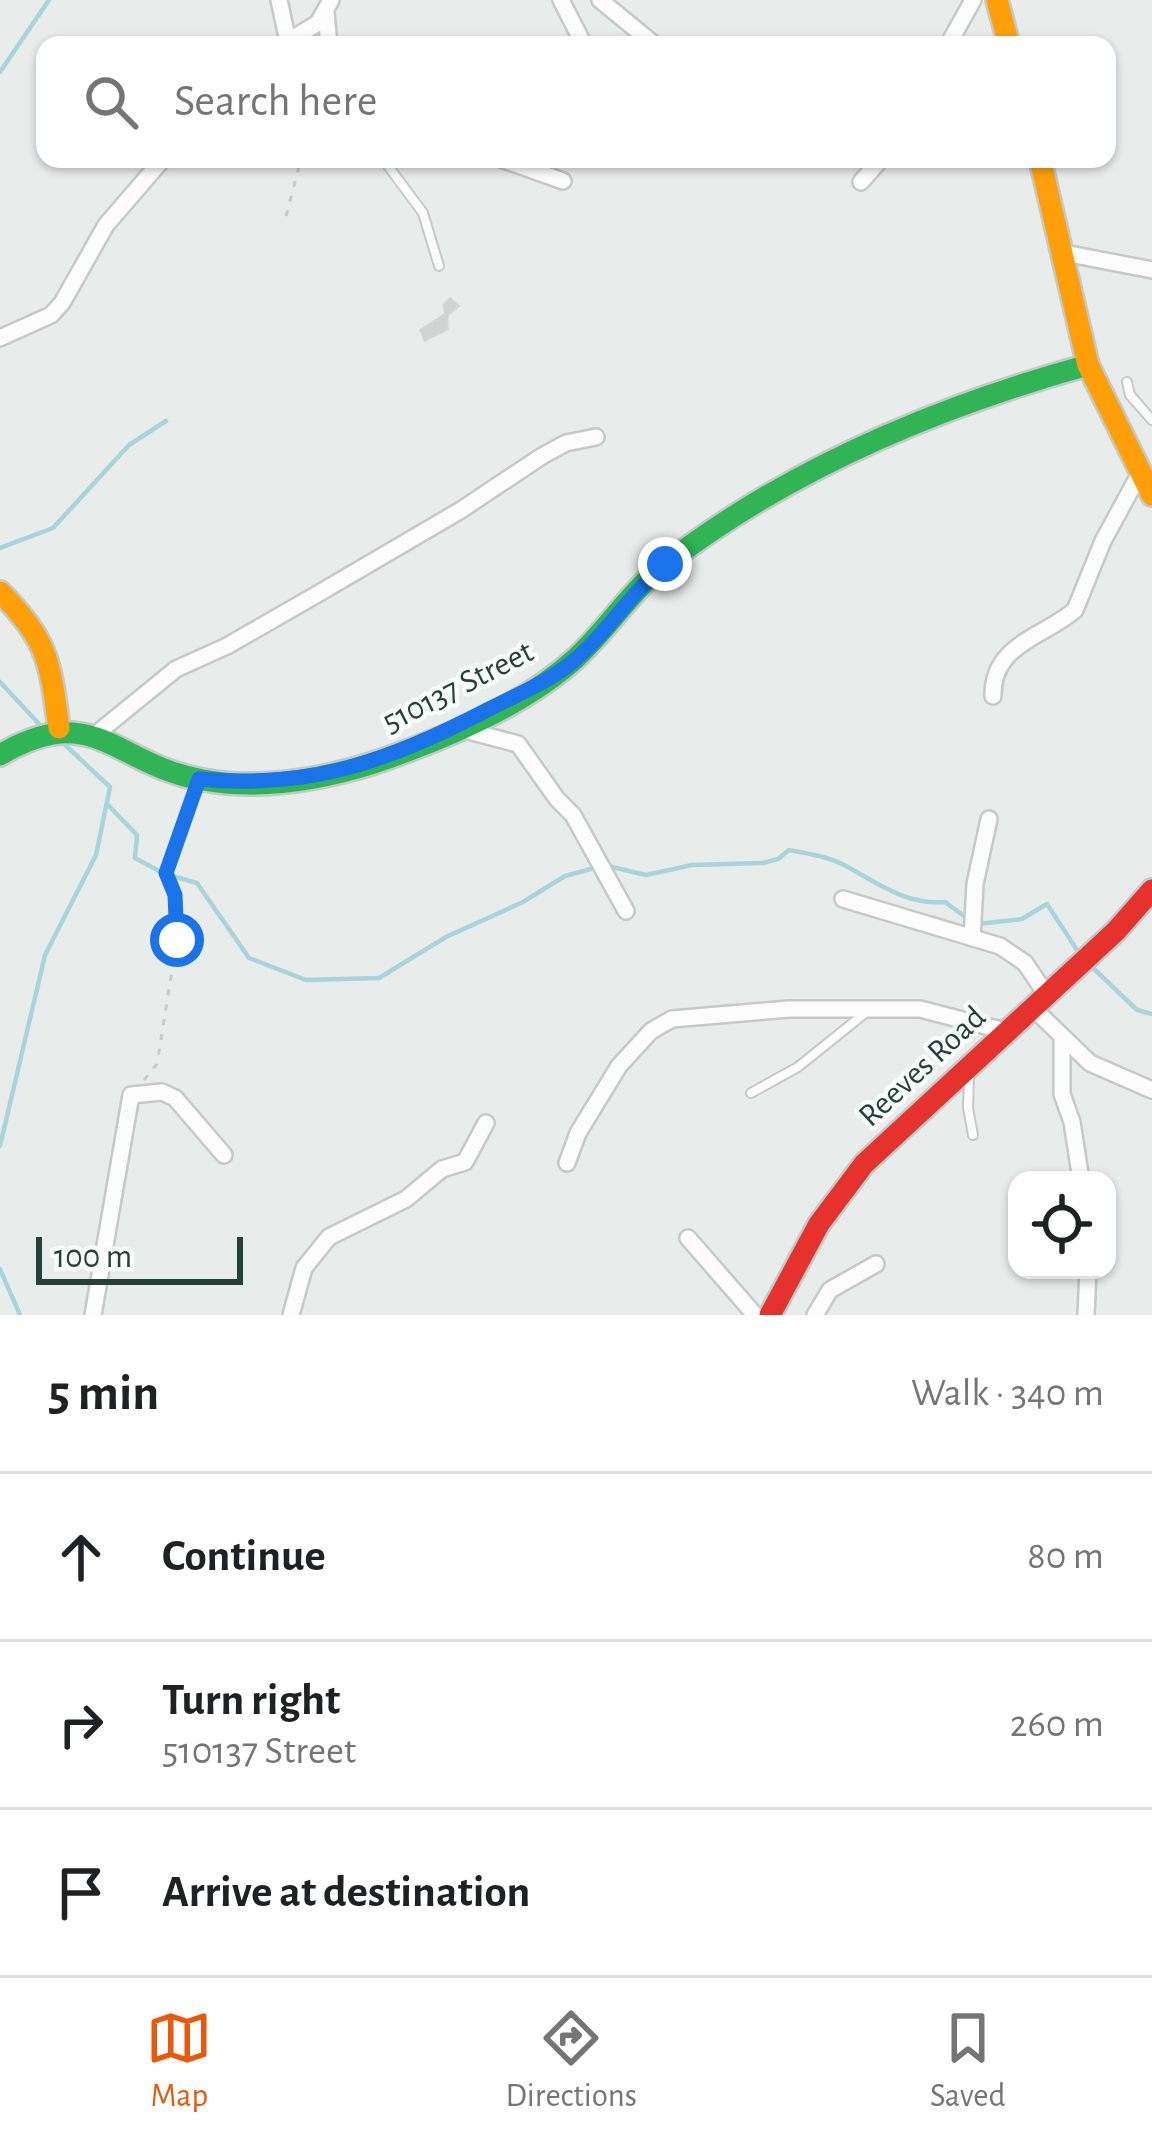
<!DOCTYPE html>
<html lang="en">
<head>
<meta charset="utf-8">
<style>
	body { margin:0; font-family:"Alegreya Sans",sans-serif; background:#f6f6f6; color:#202124 }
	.controls { position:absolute; right:36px; bottom:36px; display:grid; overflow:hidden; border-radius:24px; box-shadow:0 3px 9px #0004 }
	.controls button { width:108px; height:108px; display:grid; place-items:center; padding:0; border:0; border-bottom:3px solid #e0e0e0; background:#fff; color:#202124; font:60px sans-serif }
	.scale { position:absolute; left:36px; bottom:30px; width:207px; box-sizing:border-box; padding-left:12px; border:6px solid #24423a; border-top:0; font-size:33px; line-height:42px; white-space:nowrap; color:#24423a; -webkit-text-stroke:9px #f7fbf9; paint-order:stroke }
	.stop { position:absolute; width:36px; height:36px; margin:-27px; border:9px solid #1a73e8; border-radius:50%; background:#fff }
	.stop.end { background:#1a73e8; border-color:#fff; box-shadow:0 3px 12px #0008 }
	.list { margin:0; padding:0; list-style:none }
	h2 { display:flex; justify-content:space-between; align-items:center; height:156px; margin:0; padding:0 48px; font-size:51px }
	h2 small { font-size:39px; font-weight:400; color:#757577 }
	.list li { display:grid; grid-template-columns:78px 1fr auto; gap:36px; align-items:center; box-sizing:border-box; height:168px; padding:0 48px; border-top:3px solid #e0e0e0 }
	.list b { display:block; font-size:45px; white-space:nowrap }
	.list p { margin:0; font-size:39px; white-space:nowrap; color:#757577 }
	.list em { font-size:39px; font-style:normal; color:#757577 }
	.icon { flex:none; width:66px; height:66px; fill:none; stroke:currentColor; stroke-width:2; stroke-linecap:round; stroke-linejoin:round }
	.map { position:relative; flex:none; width:1152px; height:1315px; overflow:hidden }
	.search { position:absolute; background:#fff; box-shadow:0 3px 9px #0004; left:36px; right:36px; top:36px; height:132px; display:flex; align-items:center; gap:30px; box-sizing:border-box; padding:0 42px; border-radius:24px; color:#757577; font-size:45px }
	.sheet { height:660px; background:#fff }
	nav { display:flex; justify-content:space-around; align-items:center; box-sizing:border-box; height:168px; border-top:3px solid #e0e0e0; background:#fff; font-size:33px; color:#757577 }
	nav a { display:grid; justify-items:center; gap:6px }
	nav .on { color:#ea580c }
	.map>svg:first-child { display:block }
</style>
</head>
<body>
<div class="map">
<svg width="1152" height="1315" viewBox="0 0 1152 1315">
	<rect width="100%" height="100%" fill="#e8edeb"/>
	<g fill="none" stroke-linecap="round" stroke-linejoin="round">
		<!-- stream -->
		<g stroke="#a9d4db" stroke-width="4.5">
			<polyline points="0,72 49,0"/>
			<polyline points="0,548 53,528 129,445 166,421"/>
			<polyline points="0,682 40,725"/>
			<polyline points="107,804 137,835 135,858 161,872"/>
			<path d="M608,866L646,875L692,865L763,863L778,859L789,850C808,854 828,856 846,866C879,884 906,905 945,902L968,919"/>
			<polyline points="172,876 197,883 249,958 306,980 379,978 446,937 523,902 565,876 598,867"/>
			<polyline points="978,924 1022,919 1047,904 1077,950"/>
			<polyline points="1092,967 1137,1010 1152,1014"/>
			<polyline points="0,1146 45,955 96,855 110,787 61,741"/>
			<polyline points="0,1269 20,1315"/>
		</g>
	</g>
	<!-- building -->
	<polygon fill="#cfd4d2" stroke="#d1d6d4" stroke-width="3" points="450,299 458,306 447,315 447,329 425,340 421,330 446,314 444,305"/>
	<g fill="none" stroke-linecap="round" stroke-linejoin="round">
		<!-- lane casing -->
		<g stroke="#c5cac8" stroke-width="12">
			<g id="lane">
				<polyline points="383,159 423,213 439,266"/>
				<polyline points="1127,382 1130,395 1152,420"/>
				<polyline points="969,1077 968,1108 973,1135"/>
				<polyline points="751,1093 798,1067 869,1010"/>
			</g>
		</g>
		<!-- street casing -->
		<g stroke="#c5cac8" stroke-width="20">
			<g id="street">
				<polyline points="279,0 288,42"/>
				<polyline points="561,0 584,45"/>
				<polyline points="600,0 655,45"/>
				<polyline points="326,13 329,45"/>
				<polyline points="282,45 318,23 331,0"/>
				<polyline points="948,45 973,0"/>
				<polyline points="501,159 563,181"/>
				<polyline points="861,182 881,159"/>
				<polyline points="1059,252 1152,270"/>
				<polyline points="0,338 51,315 62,303 106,225 163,159"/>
				<path d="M993,696C992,644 1044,637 1075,610L1103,541L1140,473"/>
				<polyline points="457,728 518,744 557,799 573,815 626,911"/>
				<polyline points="95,735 176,669 227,646 321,592 461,510 542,456 566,443 596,437"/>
				<polyline points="843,899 1000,946 1025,963 1046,994"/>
				<polyline points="972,938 975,884 989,819"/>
				<polyline points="1032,1007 1090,1063 1152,1090"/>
				<polyline points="1062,1038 1062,1094 1072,1122 1081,1180"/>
				<polyline points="567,1163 578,1133 619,1066 651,1031 672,1019 789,1009 920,1009 1005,1031"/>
				<polyline points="688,1238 755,1315"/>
				<polyline points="93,1315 131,1095 162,1092 175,1098 224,1155"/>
				<polyline points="291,1315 304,1268 329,1237 406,1199 442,1169 465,1162 486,1123"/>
				<polyline points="815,1315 830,1290 876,1264"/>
				<polyline points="1086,1315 1088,1270"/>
			</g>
		</g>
		<!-- fast casing -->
		<g stroke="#c3cbc8" stroke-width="26">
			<path id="fast" d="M0,755C95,699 115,765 203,780C259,790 320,780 374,763C442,740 522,707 575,659C607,630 629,593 663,566C788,469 936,407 1088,365"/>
		</g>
		<!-- slow casing -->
		<g stroke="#c3cbc8" stroke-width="26">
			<g id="slow">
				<polyline points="997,0 1009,45"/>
				<polyline points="1040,159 1088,365 1152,495"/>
				<path d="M0,592C49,641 50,663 59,728"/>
			</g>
		</g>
		<!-- jam casing -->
		<g stroke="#c3cbc8" stroke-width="26">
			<polyline id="jam" points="770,1315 819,1224 864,1164 1116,931 1152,890"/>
		</g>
		<!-- path -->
		<g stroke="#c3ccca" stroke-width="3" stroke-dasharray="6 9" stroke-linecap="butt">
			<polyline points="286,216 301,159"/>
			<polyline points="144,1080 157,1064 177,940 175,895 167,873 192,795"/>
		</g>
		<!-- lane -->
		<use href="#lane" stroke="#fcfcfc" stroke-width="8"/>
		<!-- street -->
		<use href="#street" stroke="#fcfcfc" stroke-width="15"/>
		<!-- fast -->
		<use href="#fast" stroke="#30b455" stroke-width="21"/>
		<!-- slow -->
		<use href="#slow" stroke="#ff9f0a" stroke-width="21"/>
		<!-- jam -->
		<use href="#jam" stroke="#e5322d" stroke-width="21"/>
	</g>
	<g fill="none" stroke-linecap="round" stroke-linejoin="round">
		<!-- route -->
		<path stroke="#1a73e8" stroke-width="15" d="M177,940L175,895L166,873L199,779C311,790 392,760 489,709C516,695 546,683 570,664C606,635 630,594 665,564"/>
	</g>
	<g text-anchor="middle" stroke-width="9" stroke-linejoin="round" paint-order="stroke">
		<!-- street labels -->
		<g font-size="33" fill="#24423a" stroke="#f7fbf9">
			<text transform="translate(457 685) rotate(-27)" y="12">510137 Street</text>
			<text transform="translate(921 1065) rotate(-43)" y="12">Reeves Road</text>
		</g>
	</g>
</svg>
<div class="controls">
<button><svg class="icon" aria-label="locate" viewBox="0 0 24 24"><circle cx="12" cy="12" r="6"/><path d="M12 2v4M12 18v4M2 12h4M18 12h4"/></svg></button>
</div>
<div class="scale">100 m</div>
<div class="stop" style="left:177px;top:940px"></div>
<div class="stop end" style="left:665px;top:564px"></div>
<div class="search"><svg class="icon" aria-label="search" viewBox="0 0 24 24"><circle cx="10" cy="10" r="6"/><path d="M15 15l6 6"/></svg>Search here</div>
</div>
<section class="sheet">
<h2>5 min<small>Walk · 340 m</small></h2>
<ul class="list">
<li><svg class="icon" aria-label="ahead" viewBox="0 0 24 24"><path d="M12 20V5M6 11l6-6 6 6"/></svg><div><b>Continue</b></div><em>80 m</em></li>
<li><svg class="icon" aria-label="right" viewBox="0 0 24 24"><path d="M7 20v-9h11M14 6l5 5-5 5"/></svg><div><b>Turn right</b><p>510137 Street</p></div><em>260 m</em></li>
<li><svg class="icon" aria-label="arrive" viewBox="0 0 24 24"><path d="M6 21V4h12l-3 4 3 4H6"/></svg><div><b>Arrive at destination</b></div></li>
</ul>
</section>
<nav>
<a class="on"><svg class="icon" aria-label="map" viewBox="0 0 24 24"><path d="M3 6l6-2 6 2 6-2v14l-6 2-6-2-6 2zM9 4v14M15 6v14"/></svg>Map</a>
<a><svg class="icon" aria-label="directions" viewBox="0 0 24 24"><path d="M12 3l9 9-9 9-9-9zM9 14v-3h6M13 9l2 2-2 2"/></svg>Directions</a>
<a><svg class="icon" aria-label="saved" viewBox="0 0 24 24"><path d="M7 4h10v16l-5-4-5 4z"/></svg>Saved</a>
</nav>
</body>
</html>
